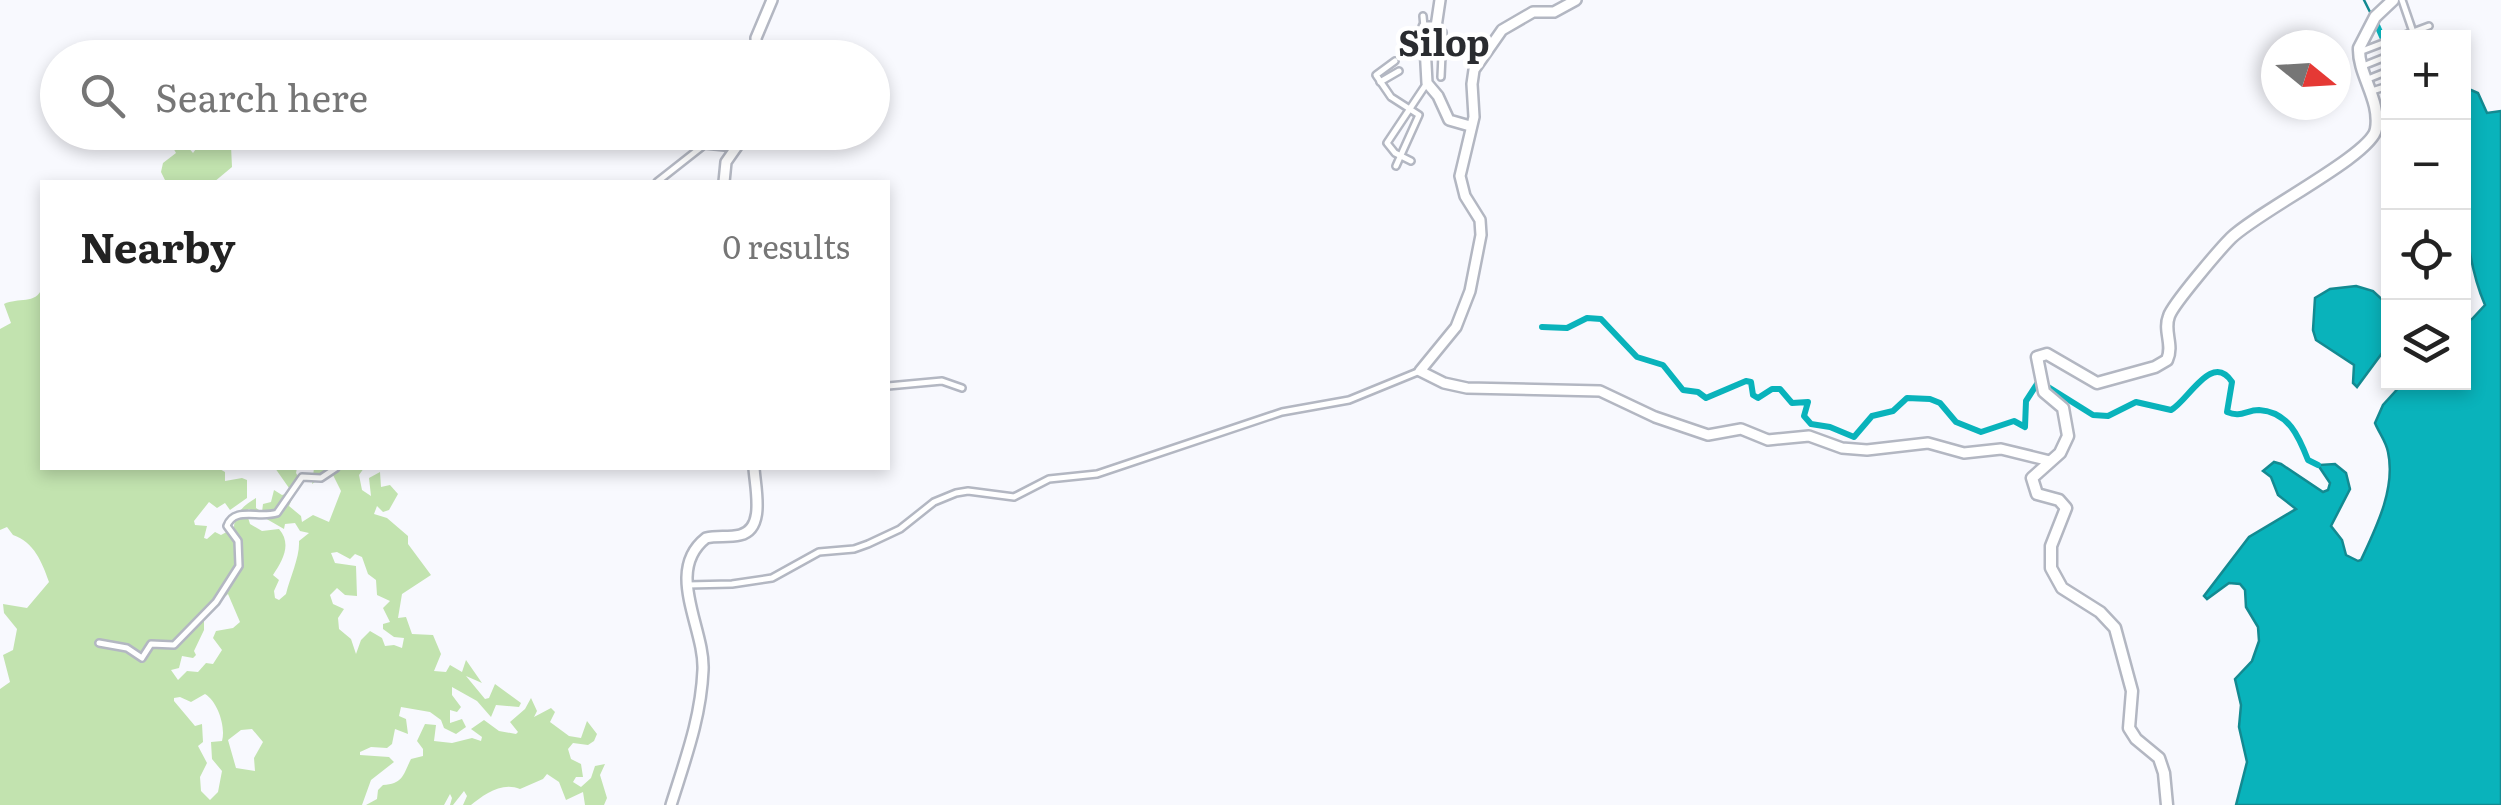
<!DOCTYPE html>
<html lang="en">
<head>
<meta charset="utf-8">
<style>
	body { margin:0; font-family:Literata,serif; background:#f2f2f2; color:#222 }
	.controls { position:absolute; right:30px; top:30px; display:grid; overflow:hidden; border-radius:0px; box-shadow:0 5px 15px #0003 }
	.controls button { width:90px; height:90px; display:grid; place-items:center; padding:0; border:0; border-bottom:2px solid #e0e0e0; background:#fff; color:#222; font:50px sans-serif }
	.compass { position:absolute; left:2261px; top:30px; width:90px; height:90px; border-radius:50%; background:#fff; box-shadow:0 5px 15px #0003; rotate:108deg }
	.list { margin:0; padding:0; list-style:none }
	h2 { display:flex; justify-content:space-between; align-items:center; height:130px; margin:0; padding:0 40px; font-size:42px }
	h2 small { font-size:32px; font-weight:400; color:#767676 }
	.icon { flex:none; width:55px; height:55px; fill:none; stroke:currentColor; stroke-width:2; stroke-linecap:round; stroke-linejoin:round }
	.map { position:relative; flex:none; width:2501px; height:805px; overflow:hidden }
	.search { position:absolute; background:#fff; box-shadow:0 5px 15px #0003; left:40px; top:40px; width:850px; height:110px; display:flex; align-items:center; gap:25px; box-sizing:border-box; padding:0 35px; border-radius:55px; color:#767676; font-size:38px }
	.panel { position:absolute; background:#fff; box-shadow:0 5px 15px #0003; left:40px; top:180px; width:850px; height:290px; border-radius:0px }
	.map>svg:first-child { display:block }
</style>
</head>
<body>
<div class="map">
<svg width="2501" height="805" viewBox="0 0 2501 805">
	<rect width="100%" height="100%" fill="#f8f9fe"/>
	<!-- green -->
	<g fill="#c2e3af" fill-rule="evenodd">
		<polygon points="171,133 192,133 186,145 193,153 201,142 207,139 231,146 232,167 214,182 166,182 161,172 163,163 176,153 171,144"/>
		<path d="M42,288V468H218L225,472V481L242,478L247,480V498L230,510L225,503L217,508L209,502L194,521L195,525L207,526L204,538L207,539L215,532L221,535L234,528C234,514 244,505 256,498V508L262,512L263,504L271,502L274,490L282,495L289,493V488L275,468H297L296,473L300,480L289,506L301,516L302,522L313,515L329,522L341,491L331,471L312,484L314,468H364L359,475L362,490L371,496L369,478L380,472L381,487L390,485L398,494L389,510L383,512L377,506L374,514L387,518L408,536V544L431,575L402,594L398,618L406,617L412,634L433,635L441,654L434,671L446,672L450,665L462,672L466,660L482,683L466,676L485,699L489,698L495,684L521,703L519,707L496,705L491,717L477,701L452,687V695L461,707L457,712L450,710V723L462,719L466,727L456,734L444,728L441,720L430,712L401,707L399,716L406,719L408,734L395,729L392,744L387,748L371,747L360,752V755L389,757L394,762L371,780L362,805H0V689L10,682L3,655L13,650L17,629L4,613L3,604L27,608L49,582C42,562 34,542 13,535L7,527L0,530V329L11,323L4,304C18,297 36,305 42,288ZM249,509L284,529L285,524L295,523L300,531L309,533L299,541C300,557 290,577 286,594L279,600L275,598L274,591L279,580L273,575C283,560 292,544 279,529L262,531L250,524L246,511ZM337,552L350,559L355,554L362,557L368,574L376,580L377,595L390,601L383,608L390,622L383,624V629L394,637L404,638L402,648L394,645L385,646L382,638L370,631L361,640L356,654L351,639L339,629L338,618L344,609L333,604L330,595L337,588L345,595L357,596L356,566L335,563L331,553ZM228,594L240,622L233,628L216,631L213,638L222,650L213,664L206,663L198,672L187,671L178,680L171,670L179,668L182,656L193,658L196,655L194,651L204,630V616ZM205,694C218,702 226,727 222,741L211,742L212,759L222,771L218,792L210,800L201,791L200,777L207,763L198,746L203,742L202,724L195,726L174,701V698L180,697L191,702ZM252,729L263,742L254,758L255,771L236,768L228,740L241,730Z"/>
		<path d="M531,698L537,711L534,717L551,708L555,712L550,722L569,736L581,738L587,721L597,734L594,741L588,745L573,743L568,749L571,759L581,764L583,777H576L573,782L581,787L591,778L595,766L605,764L600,775L607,798L604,805H585L583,792L566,800L559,782L547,774L543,779L520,789C502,781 483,795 471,805H463L467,796L464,791L453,805H450L452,798L450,794L444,805H366L377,799L378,790L383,785C403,784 403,775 411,759L423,756V749L417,741L425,724L436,725L434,741L452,743L472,738L481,741L482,737L471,729L484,720L499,731L516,734L518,732L510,722L525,709Z"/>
	</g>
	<!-- water -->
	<g fill="#09b3bb" stroke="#138a91" stroke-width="2.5">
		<path d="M2464,87L2478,93L2487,113L2501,111V805H2236L2247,762L2239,727L2241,705L2235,679L2252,661L2259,641L2258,627L2246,607L2245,590L2240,584L2229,583L2207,599L2204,596L2249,537L2296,509L2278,495L2271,477L2263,471L2274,462L2281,464L2323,492L2328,490L2330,483L2318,465L2335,464L2346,473L2350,489L2331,526L2342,540L2346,555L2358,561L2361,560C2376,528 2396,488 2388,452C2386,441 2379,433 2375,423L2383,405L2403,383L2464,382V322L2472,319L2485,305C2458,243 2463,155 2464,87Z"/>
		<polygon points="2356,286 2373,291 2388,305 2388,345 2357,387 2353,383 2354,365 2316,340 2313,330 2315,298 2330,289"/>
	</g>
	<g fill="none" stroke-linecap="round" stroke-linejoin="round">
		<!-- stream -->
		<polyline stroke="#138a91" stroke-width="2.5" points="2364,0 2372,16"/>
		<!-- river -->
		<g stroke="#09b3bb" stroke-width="6">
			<polyline points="2376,23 2384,41"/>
			<path d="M1542,327L1567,328L1587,318L1601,319L1637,357L1663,365L1683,390L1698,392L1706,398L1746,381L1751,382L1753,395L1758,398L1772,389H1780L1792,403L1808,402L1804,416L1811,424L1830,427L1854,437L1872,416L1893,411L1907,398L1930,399L1940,403L1956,422L1981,432L2014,421L2025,427L2026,401L2037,384L2045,385L2093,415L2108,416L2136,402L2171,410C2188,401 2212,351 2232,382L2227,412C2241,418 2246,410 2259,410C2289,412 2299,437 2308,460L2318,465"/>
		</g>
		<!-- street casing -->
		<g stroke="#b3b7c2" stroke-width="10">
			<g id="street">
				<polyline points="2402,0 2413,32"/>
				<polyline points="1423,16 1424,27"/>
				<polyline points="1436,27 1443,32 1441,77"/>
				<polyline points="2397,38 2429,26"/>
				<polyline points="2439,38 2439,37"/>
				<polyline points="2362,51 2383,43"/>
				<polyline points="1395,61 1376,75 1391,97 1419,115 1396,166"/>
				<polyline points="2363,66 2388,56"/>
				<polyline points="2368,79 2388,71"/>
				<polyline points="1380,82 1399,71"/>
				<polyline points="2372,91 2388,86"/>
				<polyline points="1411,161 1395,153 1387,143 1427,83"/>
				<polyline points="657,182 704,145 735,148"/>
				<polyline points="888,386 942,381 962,388"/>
				<polyline points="687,585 732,584 772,578 819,552 854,549 868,544 900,529 934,502 956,493 968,491 1014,497 1049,479 1097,474 1282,412 1349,400 1420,371"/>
				<path d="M99,643L127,648L142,658L151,644L174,645L216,602L239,566L238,541L227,526C234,506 259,519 277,513L302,477L321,478L336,468"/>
			</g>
		</g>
		<!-- secondary casing -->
		<g stroke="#b3b7c2" stroke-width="14">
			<g id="secondary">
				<polyline points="1440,0 1436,27 1424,27 1427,83 1438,96 1449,120 1470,126"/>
				<polyline points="1576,0 1554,12 1533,12 1502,30 1474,70 1472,84 1474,117 1460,176 1465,196 1480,220 1481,235 1470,291 1456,327 1420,371 1444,383 1467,388 1600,391 1655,417 1708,435 1741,429 1768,440 1809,436 1842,448 1867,450 1928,443 1964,453 2001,449 2050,461"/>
				<polyline points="757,58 756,38 772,0"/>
				<polyline points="724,182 726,162 747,132"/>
				<path d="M671,805C685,760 701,718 703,670C705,628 664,571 706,538C717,535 728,538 740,535C766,529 755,487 754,468"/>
			</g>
		</g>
		<!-- primary casing -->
		<g stroke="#b3b7c2" stroke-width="15">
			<path id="primary" d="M2167,805L2164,773L2159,758L2136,739L2129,728L2132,691L2115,628L2100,612L2062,588L2051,568V546L2066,508L2059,500L2037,494L2032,478L2060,453L2068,436L2063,408L2044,392L2037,357L2047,354L2097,383L2155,367L2167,360C2174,345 2163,331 2169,316C2173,304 2220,249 2231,238C2257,212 2372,155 2376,129C2381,100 2358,75 2359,48L2375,17L2393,0"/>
		</g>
		<!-- street -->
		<use href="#street" stroke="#fff" stroke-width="5"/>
		<!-- secondary -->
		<use href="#secondary" stroke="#fff" stroke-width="9"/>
		<!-- primary -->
		<use href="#primary" stroke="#fff" stroke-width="10"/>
	</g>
	<g text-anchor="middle" stroke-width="9" stroke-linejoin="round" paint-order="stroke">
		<!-- quarter labels -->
		<g font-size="35" font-weight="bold" fill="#2a2c30" stroke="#fff">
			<text x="1444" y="56">Silop</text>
		</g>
	</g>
</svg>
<div class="controls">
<button>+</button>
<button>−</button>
<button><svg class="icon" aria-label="locate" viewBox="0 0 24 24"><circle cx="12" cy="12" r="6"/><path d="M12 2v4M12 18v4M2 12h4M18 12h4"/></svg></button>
<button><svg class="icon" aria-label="layers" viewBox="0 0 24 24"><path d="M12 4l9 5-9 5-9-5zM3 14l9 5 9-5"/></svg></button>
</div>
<svg class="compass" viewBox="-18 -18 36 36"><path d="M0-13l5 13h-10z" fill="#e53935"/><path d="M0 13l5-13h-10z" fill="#767676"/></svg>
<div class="search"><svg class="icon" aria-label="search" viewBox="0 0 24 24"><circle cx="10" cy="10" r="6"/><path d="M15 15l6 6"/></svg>Search here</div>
<section class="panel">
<h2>Nearby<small>0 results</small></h2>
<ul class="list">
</ul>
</section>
</div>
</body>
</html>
